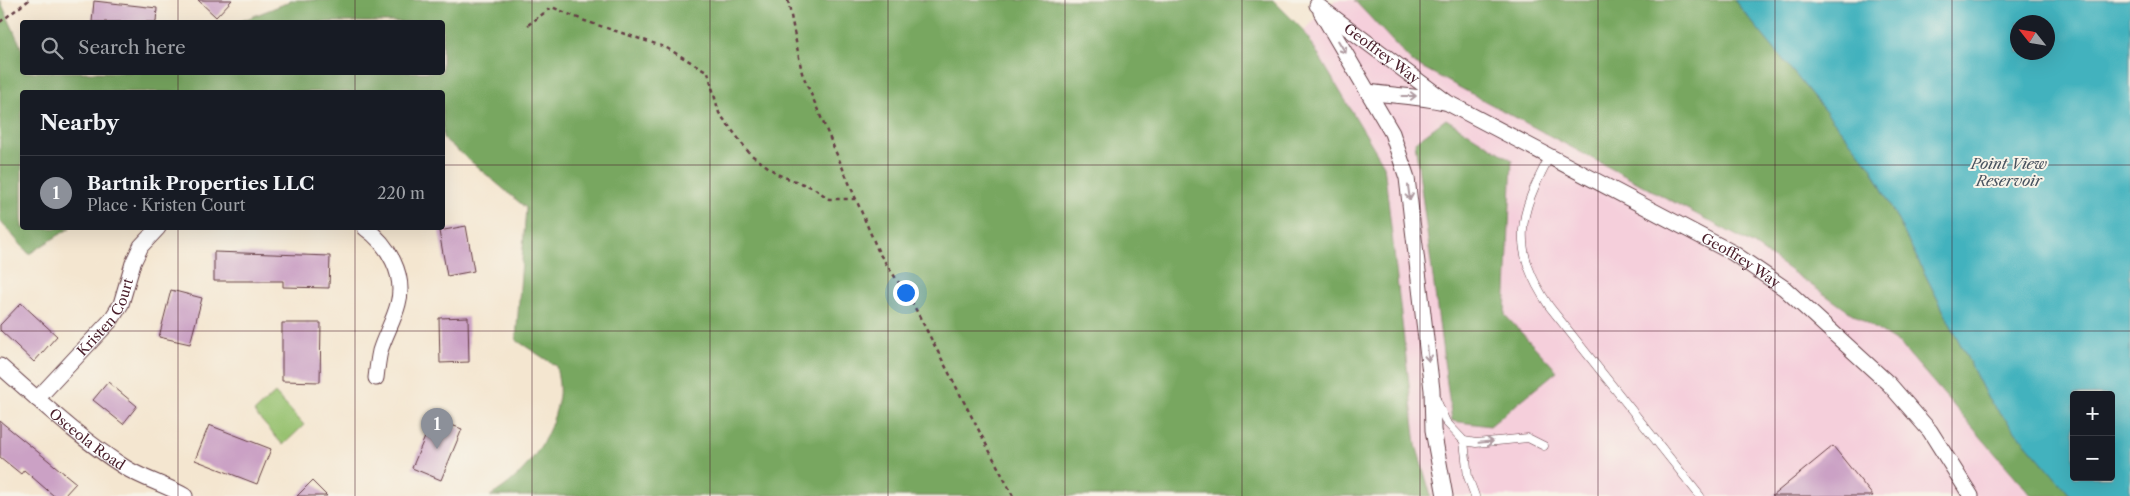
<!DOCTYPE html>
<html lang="en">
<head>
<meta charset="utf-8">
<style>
	body { margin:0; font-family:"Libre Caslon Text",serif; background:#242831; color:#f1f3f6 }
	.controls { position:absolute; right:15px; bottom:15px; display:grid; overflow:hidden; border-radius:5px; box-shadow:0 5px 20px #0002 }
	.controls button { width:45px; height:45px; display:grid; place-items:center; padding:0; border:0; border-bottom:1px solid #363941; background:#171b24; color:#f1f3f6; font:25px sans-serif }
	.compass { position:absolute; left:2010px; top:15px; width:45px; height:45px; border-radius:50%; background:#171b24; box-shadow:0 5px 20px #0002; rotate:301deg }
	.you { position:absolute; left:905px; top:292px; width:18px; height:18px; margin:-12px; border:4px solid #fff; border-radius:50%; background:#1a73e8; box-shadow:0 0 0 8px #1a73e833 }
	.badge { display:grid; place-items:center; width:32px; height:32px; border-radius:50%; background:#8c9099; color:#fff; font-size:16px; font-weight:700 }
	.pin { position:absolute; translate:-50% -41px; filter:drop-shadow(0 1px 2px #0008) }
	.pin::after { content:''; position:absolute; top:26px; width:18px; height:15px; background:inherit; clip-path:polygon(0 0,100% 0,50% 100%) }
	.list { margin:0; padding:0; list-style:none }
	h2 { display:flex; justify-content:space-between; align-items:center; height:65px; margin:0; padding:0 20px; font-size:21px }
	h2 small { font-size:16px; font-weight:400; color:#9ea1a6 }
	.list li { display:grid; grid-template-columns:32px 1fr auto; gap:15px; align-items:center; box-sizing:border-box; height:75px; padding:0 20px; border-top:1px solid #363941 }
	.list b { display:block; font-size:19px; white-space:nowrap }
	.list p { margin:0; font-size:16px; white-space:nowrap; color:#9ea1a6 }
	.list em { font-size:16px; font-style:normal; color:#9ea1a6 }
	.icon { flex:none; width:28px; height:28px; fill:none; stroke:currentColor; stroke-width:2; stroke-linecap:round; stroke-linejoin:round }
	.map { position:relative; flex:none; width:2130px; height:496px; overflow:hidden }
	.search { position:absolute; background:#171b24; box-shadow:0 5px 20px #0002; left:20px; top:20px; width:425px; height:55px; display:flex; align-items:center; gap:12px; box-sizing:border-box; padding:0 18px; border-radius:5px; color:#9ea1a6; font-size:19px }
	.panel { position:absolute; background:#171b24; box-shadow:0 5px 20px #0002; left:20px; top:90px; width:425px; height:140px; border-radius:5px }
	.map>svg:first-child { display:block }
</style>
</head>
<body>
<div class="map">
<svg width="2130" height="496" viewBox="0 0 2130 496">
	<rect width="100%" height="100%" fill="#f7f3e8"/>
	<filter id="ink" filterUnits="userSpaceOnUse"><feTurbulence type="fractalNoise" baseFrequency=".02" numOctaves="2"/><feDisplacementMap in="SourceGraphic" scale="10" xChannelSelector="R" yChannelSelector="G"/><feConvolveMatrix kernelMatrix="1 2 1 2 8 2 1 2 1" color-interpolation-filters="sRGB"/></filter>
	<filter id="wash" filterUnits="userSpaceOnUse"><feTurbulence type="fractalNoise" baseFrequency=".0096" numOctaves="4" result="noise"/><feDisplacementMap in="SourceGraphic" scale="20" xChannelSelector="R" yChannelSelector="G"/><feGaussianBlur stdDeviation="1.12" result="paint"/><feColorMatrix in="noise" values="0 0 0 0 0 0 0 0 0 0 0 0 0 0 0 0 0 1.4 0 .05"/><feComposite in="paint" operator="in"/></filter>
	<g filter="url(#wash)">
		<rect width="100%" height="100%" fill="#f4e6d0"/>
		<!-- built -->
		<polygon fill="#f5cfdb" points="1335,0 1354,0 1412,62 1755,245 1851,313 1901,345 2032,496 1431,496 1304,31"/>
		<!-- green -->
		<polygon fill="#96c16e" stroke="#70704c" points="275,393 304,425 283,445 254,412"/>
		<!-- forest -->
		<g fill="#78a761" stroke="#616346">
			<path d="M0,0L22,49V72H442V22H239L289,2L290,0H1273L1304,31L1384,165L1416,445L1431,496H490C524,477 551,440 558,401C561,390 558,377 556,366L516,340L526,208L443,138L442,92H22V228H70L29,254L0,221Z"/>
			<polygon points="1354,0 1734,0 1871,167 1988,399 2071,496 2032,496 1901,345 1851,313 1754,245 1412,62"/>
			<polygon points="1446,119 1512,160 1505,315 1557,371 1490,426 1452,421 1415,142"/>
		</g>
		<!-- water -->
		<path fill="#43b2be" stroke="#466874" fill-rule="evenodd" d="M1734,0H2130V496H2071L1988,399L1871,167ZM2018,22H2048V52H2018ZM2074,395H2111V477H2074Z"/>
		<g id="blocks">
			<!-- building -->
			<g fill="#cba1c5">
				<polygon points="198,0 232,0 216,17"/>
				<polygon points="94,1 157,8 156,22 92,22"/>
				<polygon points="466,226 474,271 447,276 439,231"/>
				<polygon points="214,252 330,256 329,288 283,287 283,281 214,281"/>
				<polygon points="171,290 202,298 190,344 159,337"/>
				<polygon points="21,303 57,336 34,362 0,330 0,325"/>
				<polygon points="468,317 469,362 440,363 439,318"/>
				<polygon points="282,323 321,323 320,382 282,381"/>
				<polygon points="108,382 137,406 123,424 93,400"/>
				<polygon points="433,418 462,429 441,480 412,468"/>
				<polygon points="0,421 76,483 64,496 54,496 24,470 21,474 0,457"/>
				<polygon points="209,425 271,449 257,484 195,460"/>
				<polygon points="1833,446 1873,496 1772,496"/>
				<polygon points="312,481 327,496 297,496"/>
			</g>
		</g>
	</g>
	<g filter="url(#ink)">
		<use href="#blocks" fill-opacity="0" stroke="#643d44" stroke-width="1"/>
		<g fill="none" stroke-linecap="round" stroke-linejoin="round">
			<!-- service casing -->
			<g stroke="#643d44" stroke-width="9">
				<g id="service">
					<path d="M1550,156C1518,215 1510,248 1549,306L1700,496"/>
					<polyline points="1437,401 1446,422 1464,441 1476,443 1528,438 1544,446"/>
					<polyline points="1464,441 1468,477 1475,496"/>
				</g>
			</g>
			<!-- minor casing -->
			<g stroke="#643d44" stroke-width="17">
				<g id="minor">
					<path id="s1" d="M1317,5L1448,103L1733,253L1784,288L1889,384L1930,431L1971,496"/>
					<polyline points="1321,12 1392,133 1407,178 1432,390 1433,430 1445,496"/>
					<path d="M1368,92C1394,96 1419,96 1444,102"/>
					<path d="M365,228C388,244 406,275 398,304C394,320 385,335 380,351C378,360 377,369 376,378"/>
					<path id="s2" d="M0,366C41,402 80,439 126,468C144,479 166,485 185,496"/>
					<path id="s3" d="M37,399L111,320L121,304L133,263L141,246L158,228"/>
				</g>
			</g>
			<!-- path -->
			<g stroke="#643d44" stroke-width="2.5" stroke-dasharray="4 4" stroke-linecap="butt">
				<polyline points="788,0 802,73 879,253 913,304 1013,496"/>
				<polyline points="0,22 29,0"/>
				<polyline points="528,25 552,7 585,21 665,47 708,72 719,113 750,154 779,175 814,188 829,199 856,199"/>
			</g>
			<!-- service -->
			<use href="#service" stroke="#fff" stroke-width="8"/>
			<!-- minor -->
			<use href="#minor" stroke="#fff" stroke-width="15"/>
		</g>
		<!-- one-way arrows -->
		<defs><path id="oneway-shaft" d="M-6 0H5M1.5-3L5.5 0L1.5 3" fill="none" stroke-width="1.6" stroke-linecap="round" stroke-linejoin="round" transform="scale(1.25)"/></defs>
		<g stroke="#ae9aa0">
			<use href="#oneway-shaft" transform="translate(1342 47) rotate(59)"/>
			<use href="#oneway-shaft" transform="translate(1409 96)"/>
			<use href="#oneway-shaft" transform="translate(1409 193) rotate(82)"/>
			<use href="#oneway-shaft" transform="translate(1428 354) rotate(84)"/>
			<use href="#oneway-shaft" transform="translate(1486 442) rotate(-6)"/>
		</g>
	</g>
	<!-- grid -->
	<path fill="none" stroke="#4a1f2b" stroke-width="1" stroke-opacity="0.55" d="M178,0V22M355,0V22M532,0V496M710,0V496M888,0V496M1065,0V496M1242,0V496M1420,0V496M1598,0V496M1775,0V496M1952,0V496M178,72V92M355,72V92M0,165H22M442,165H2130M178,228V496M355,228V496M0,331H2130"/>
	<g text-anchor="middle" stroke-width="4" stroke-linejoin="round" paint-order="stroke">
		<!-- street labels -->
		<g font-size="14" fill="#4a1f2b" stroke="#f7f3e8">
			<text dy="5" stroke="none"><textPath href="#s1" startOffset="81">Geoffrey Way</textPath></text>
			<text dy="5" stroke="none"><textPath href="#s1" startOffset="496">Geoffrey Way</textPath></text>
			<text dy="5" stroke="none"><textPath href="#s3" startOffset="108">Kristen Court</textPath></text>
			<text dy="5" stroke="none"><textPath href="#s2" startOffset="114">Osceola Road</textPath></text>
		</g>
		<!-- water labels -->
		<g font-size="15" font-style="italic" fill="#48525e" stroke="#f7f3e8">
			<text x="2009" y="169">Point View<tspan x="2009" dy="17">Reservoir</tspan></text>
		</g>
	</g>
</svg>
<div class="controls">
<button>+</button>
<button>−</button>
</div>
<svg class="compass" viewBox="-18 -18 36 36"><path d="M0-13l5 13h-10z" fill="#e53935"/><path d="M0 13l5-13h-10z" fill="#9ea1a6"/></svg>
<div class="you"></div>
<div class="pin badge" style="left:437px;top:449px">1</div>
<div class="search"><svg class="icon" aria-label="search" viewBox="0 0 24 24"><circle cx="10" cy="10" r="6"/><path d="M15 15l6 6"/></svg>Search here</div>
<section class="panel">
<h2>Nearby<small></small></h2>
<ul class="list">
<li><span class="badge">1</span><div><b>Bartnik Properties LLC</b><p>Place · Kristen Court</p></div><em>220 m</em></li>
</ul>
</section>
</div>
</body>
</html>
